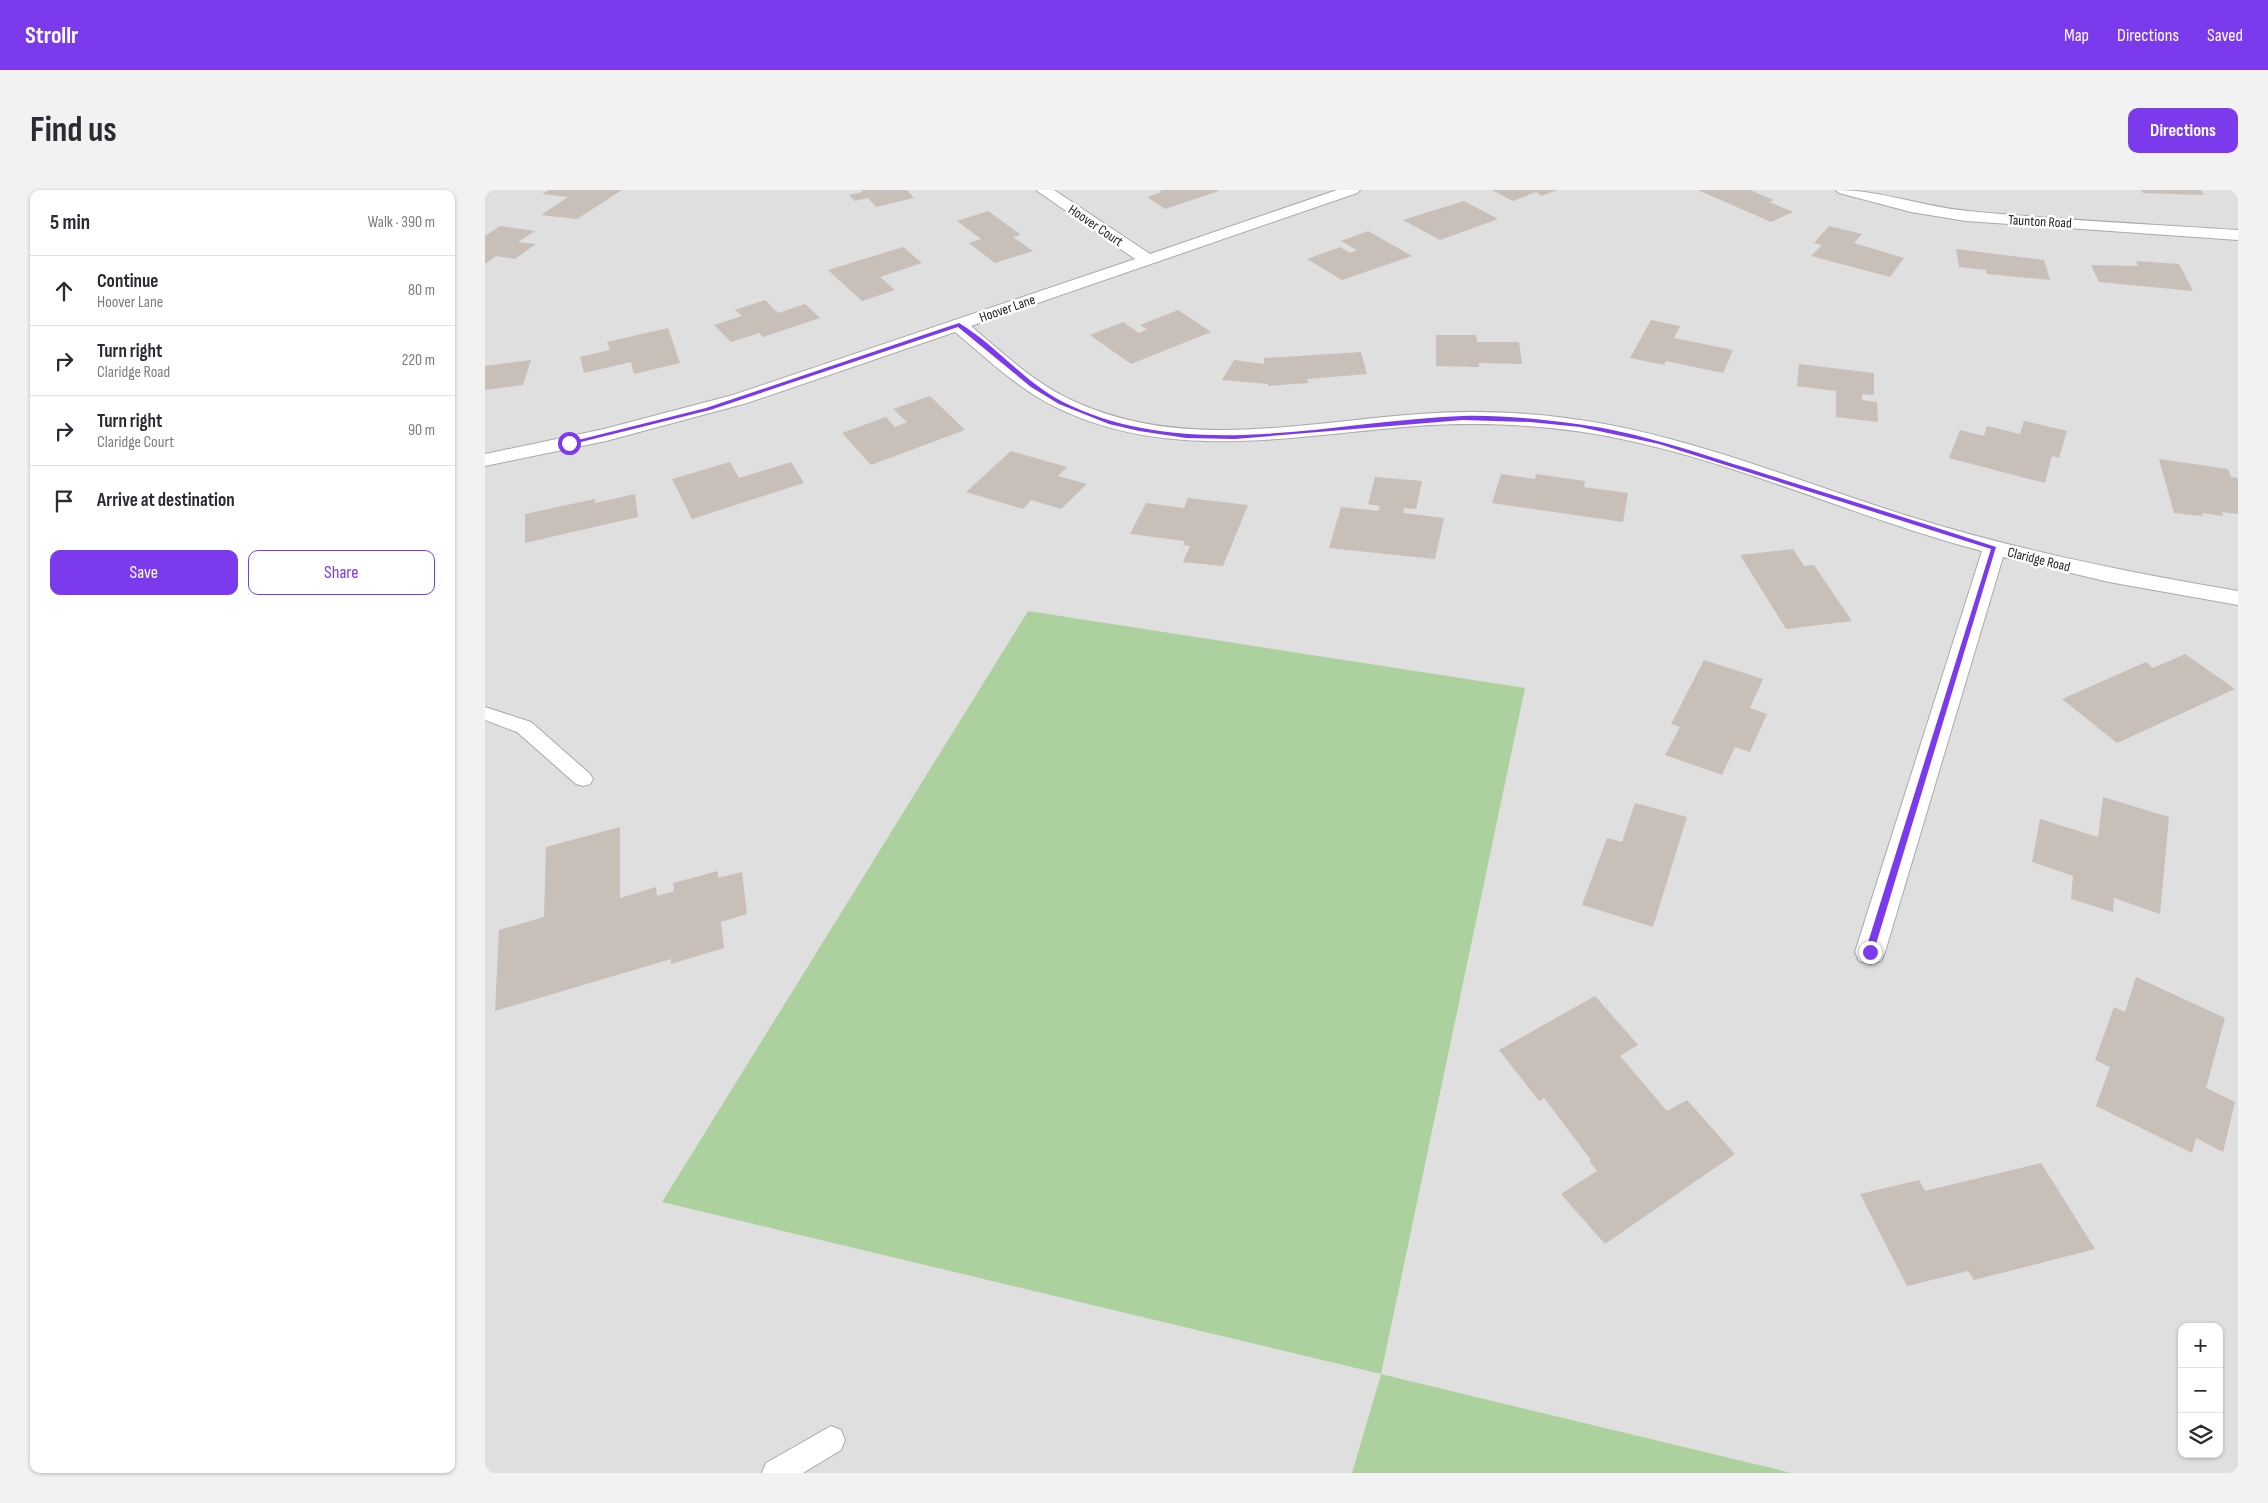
<!DOCTYPE html>
<html lang="en">
<head>
<meta charset="utf-8">
<style>
	body { margin:0; font-family:"Sofia Sans Condensed",sans-serif; background:#f2f2f3; color:#2b2b33 }
	.controls { position:absolute; right:15px; bottom:15px; display:grid; overflow:hidden; border-radius:10px; box-shadow:0 1px 4px #0004 }
	.controls button { width:45px; height:45px; display:grid; place-items:center; padding:0; border:0; border-bottom:1px solid #e1e1e2; background:#fff; color:#2b2b33; font:25px sans-serif }
	.stop { position:absolute; width:15px; height:15px; margin:-11px; border:4px solid #7c3aed; border-radius:50%; background:#fff }
	.stop.end { background:#7c3aed; border-color:#fff; box-shadow:0 1px 5px #0008 }
	.list { margin:0; padding:0; list-style:none }
	h2 { display:flex; justify-content:space-between; align-items:center; height:65px; margin:0; padding:0 20px; font-size:21px }
	h2 small { font-size:16px; font-weight:400; color:#7c7c81 }
	.list li { display:grid; grid-template-columns:32px 1fr auto; gap:15px; align-items:center; box-sizing:border-box; height:70px; padding:0 20px; border-top:1px solid #e1e1e2 }
	.list b { display:block; font-size:19px; white-space:nowrap }
	.list p { margin:0; font-size:16px; white-space:nowrap; color:#7c7c81 }
	.list em { font-size:16px; font-style:normal; color:#7c7c81 }
	.actions { display:flex; gap:10px; padding:15px 20px }
	.actions a { flex:1; padding:11px 0; border:1px solid #7c3aed; border-radius:10px; text-align:center; font-size:18px; color:#7c3aed }
	.actions .main { background:#7c3aed; color:#fff }
	.icon { flex:none; width:28px; height:28px; fill:none; stroke:currentColor; stroke-width:2; stroke-linecap:round; stroke-linejoin:round }
	.map { position:relative; flex:none; width:1753px; height:1283px; overflow:hidden; border-radius:10px }
	header { display:flex; align-items:center; gap:30px; box-sizing:border-box; height:70px; padding:0 25px; background:#7c3aed; color:#fff }
	header strong { font-size:24px }
	nav { display:flex; gap:28px; margin-inline-start:auto; font-size:18px }
	.intro { display:flex; align-items:center; justify-content:space-between; box-sizing:border-box; height:120px; padding:0 30px }
	h1 { margin:0; font-size:35px }
	.button { padding:12px 22px; border-radius:10px; background:#7c3aed; color:#fff; font-size:18px; font-weight:700 }
	main { display:flex; gap:30px; padding:0 30px }
	aside { flex:1; background:#fff; border-radius:10px; box-shadow:0 1px 4px #0004 }
	.map>svg:first-child { display:block }
</style>
</head>
<body>
<header>
<strong>Strollr</strong>
<nav><a>Map</a><a>Directions</a><a>Saved</a></nav>
</header>
<div class="intro"><h1>Find us</h1><a class="button">Directions</a></div>
<main>
<aside>
<h2>5 min<small>Walk · 390 m</small></h2>
<ul class="list">
<li><svg class="icon" aria-label="ahead" viewBox="0 0 24 24"><path d="M12 20V5M6 11l6-6 6 6"/></svg><div><b>Continue</b><p>Hoover Lane</p></div><em>80 m</em></li>
<li><svg class="icon" aria-label="right" viewBox="0 0 24 24"><path d="M7 20v-9h11M14 6l5 5-5 5"/></svg><div><b>Turn right</b><p>Claridge Road</p></div><em>220 m</em></li>
<li><svg class="icon" aria-label="right" viewBox="0 0 24 24"><path d="M7 20v-9h11M14 6l5 5-5 5"/></svg><div><b>Turn right</b><p>Claridge Court</p></div><em>90 m</em></li>
<li><svg class="icon" aria-label="arrive" viewBox="0 0 24 24"><path d="M6 21V4h12l-3 4 3 4H6"/></svg><div><b>Arrive at destination</b></div></li>
</ul>
<div class="actions"><a class="main">Save</a><a>Share</a></div>
</aside>
<div class="map">
<svg width="1753" height="1283" viewBox="0 0 1753 1283">
	<rect width="100%" height="100%" fill="#f2efe9"/>
	<!-- residential -->
	<path fill="#e0dfdf" fill-rule="evenodd" d="M0,0H1753V1283H1307L896,1184L867,1283H0ZM1697,1137H1734V1264H1697Z"/>
	<!-- forest -->
	<polygon fill="#add19e" points="543,421 1040,498 896,1184 1307,1283 867,1283 896,1184 177,1012"/>
	<!-- building -->
	<g fill="#c7bfb8">
		<polygon points="64,0 137,0 92,29 56,25 83,7 57,4"/>
		<polygon points="376,0 422,0 429,8 391,17 383,8 370,11 364,5 378,2"/>
		<polygon points="674,0 732,0 734,1 680,19 662,7 677,2"/>
		<polygon points="1007,0 1072,0 1057,6 1051,2 1028,11"/>
		<polygon points="1213,0 1265,0 1289,10 1284,12 1308,22 1286,32"/>
		<polygon points="1656,0 1716,0 1719,5 1658,3"/>
		<polygon points="979,11 1013,29 955,50 918,30"/>
		<polygon points="503,21 536,45 528,47 548,61 510,73 484,53 496,49 472,31"/>
		<polygon points="15,36 50,41 33,52 51,54 30,69 11,66 0,74 0,46"/>
		<polygon points="1344,36 1377,44 1369,53 1419,68 1405,87 1326,66 1337,55 1329,53"/>
		<polygon points="883,41 927,66 857,90 822,69 855,57 865,63 872,60 856,51"/>
		<polygon points="418,57 437,73 395,87 410,100 377,111 343,80"/>
		<polygon points="1471,59 1559,70 1565,90 1502,84 1501,80 1474,77"/>
		<polygon points="1651,71 1694,74 1708,101 1614,92 1606,75 1653,76"/>
		<polygon points="280,110 293,123 320,114 335,128 278,147 274,143 246,152 229,135 257,126 250,120"/>
		<polygon points="693,120 726,142 646,174 605,145 638,132 654,143 662,139 655,135"/>
		<polygon points="1166,130 1195,136 1189,148 1248,160 1238,183 1181,171 1179,175 1145,168"/>
		<polygon points="183,138 195,173 149,184 146,172 99,183 95,167 125,160 122,152"/>
		<polygon points="951,145 991,145 992,152 1034,152 1037,174 994,173 994,177 951,176"/>
		<polygon points="876,162 882,184 822,189 823,193 783,196 783,194 737,190 749,170 779,174 779,168"/>
		<polygon points="46,170 38,195 0,200 0,176"/>
		<polygon points="1314,174 1389,183 1389,205 1377,204 1377,210 1392,212 1393,232 1351,227 1351,201 1312,196"/>
		<polygon points="445,206 480,240 386,275 357,243 401,227 410,237 422,232 408,219"/>
		<polygon points="1539,231 1582,241 1574,268 1567,266 1560,293 1464,268 1475,240 1499,246 1502,236 1535,244"/>
		<polygon points="526,261 582,277 573,286 602,294 576,319 546,310 538,319 481,302"/>
		<polygon points="1674,269 1743,279 1746,287 1753,288 1753,324 1737,322 1738,326 1717,323 1718,326 1689,323"/>
		<polygon points="245,272 254,288 306,272 319,293 207,329 187,289"/>
		<polygon points="1016,284 1050,289 1051,284 1100,291 1099,297 1143,303 1138,332 1007,313"/>
		<polygon points="890,287 937,291 931,319 919,318 918,323 959,328 950,369 844,358 856,317 893,321 895,316 883,314"/>
		<polygon points="150,304 153,327 40,353 40,324 110,309 110,313"/>
		<polygon points="703,308 763,315 738,376 698,372 705,356 698,355 700,351 645,344 661,313 699,318"/>
		<polygon points="1308,359 1319,376 1329,375 1367,431 1301,439 1255,365"/>
		<polygon points="1700,464 1750,499 1632,553 1577,509 1661,472 1668,478"/>
		<polygon points="1219,470 1278,489 1265,518 1282,524 1265,562 1250,557 1237,585 1180,565 1195,537 1186,534"/>
		<polygon points="1618,607 1684,627 1675,724 1629,708 1628,722 1586,709 1588,686 1547,672 1555,629 1613,647"/>
		<polygon points="1150,613 1202,627 1168,737 1097,715 1122,648 1137,652"/>
		<polygon points="135,637 135,708 171,697 172,706 189,701 188,693 233,681 233,688 257,682 262,724 236,732 239,758 186,774 186,769 10,821 14,740 59,727 61,657"/>
		<polygon points="1651,787 1740,828 1721,898 1750,912 1738,962 1711,948 1707,963 1611,916 1625,877 1610,870 1629,817 1640,822"/>
		<polygon points="1110,806 1153,855 1135,866 1182,921 1202,910 1250,964 1120,1054 1076,1004 1112,981 1104,971 1106,970 1059,908 1054,911 1014,860"/>
		<polygon points="1556,973 1610,1059 1489,1090 1483,1081 1422,1096 1375,1004 1434,990 1440,1001"/>
	</g>
	<g fill="none" stroke-linecap="round" stroke-linejoin="round">
		<!-- service casing -->
		<g stroke="#a9a9a9" stroke-width="2">
			<g id="service">
				<polygon points="0,517 46,532 105,584 108,589 105,594 98,596 91,594 32,542 0,530"/>
				<polygon points="346,1236 356,1240 360,1250 356,1260 318,1283 277,1283 281,1273"/>
			</g>
		</g>
		<!-- minor casing -->
		<g stroke="#a9a9a9" stroke-width="2">
			<g id="minor">
				<path d="M551,0H569L665,64L852,0H875L872,3L486,136C519,164 552,196 593,213C702,261 820,232 934,224C997,219 1062,223 1125,235C1228,255 1324,295 1423,326C1531,360 1642,382 1753,401V415L1624,392L1518,367L1400,762L1396,771L1385,774L1374,771L1370,762L1497,361C1363,326 1235,263 1098,242C1043,234 987,232 931,236C813,245 691,272 579,221C537,203 504,170 470,142L262,213L121,251L0,276V264L119,239L248,205L650,69Z"/>
				<path d="M1351,0C1396,0 1438,17 1483,21C1572,30 1663,34 1753,40V50L1481,31L1426,22L1354,3Z"/>
			</g>
		</g>
		<!-- service -->
		<use href="#service" fill="#fff" fill-rule="evenodd"/>
		<!-- minor -->
		<use href="#minor" fill="#fff" fill-rule="evenodd"/>
	</g>
	<!-- route -->
	<path fill="#7c3aed" d="M474,133C511,155 539,192 578,212C703,274 846,231 977,226C1015,225 1054,229 1092,234C1153,242 1213,263 1271,281C1351,306 1431,331 1511,357L1388,764L1385,765L1380,762L1506,359L1174,254L1095,237L1045,232L978,230L750,249L701,248L654,241L624,234L574,214L546,197L473,137L225,220L84,255L81,253L221,218Z"/>
	<g text-anchor="middle" stroke-width="5" stroke-linejoin="round" paint-order="stroke">
		<!-- far-street labels -->
		<g font-size="14" fill="#222" stroke="#fff">
			<text transform="translate(1555 31) rotate(3)" y="5">Taunton Road</text>
			<text transform="translate(611 35) rotate(34)" y="5">Hoover Court</text>
			<text transform="translate(522 118) rotate(-19)" y="5">Hoover Lane</text>
			<text transform="translate(1554 369) rotate(14)" y="5">Claridge Road</text>
		</g>
	</g>
</svg>
<div class="controls">
<button>+</button>
<button>−</button>
<button><svg class="icon" aria-label="layers" viewBox="0 0 24 24"><path d="M12 4l9 5-9 5-9-5zM3 14l9 5 9-5"/></svg></button>
</div>
<div class="stop" style="left:84px;top:253px"></div>
<div class="stop end" style="left:1385px;top:762px"></div>
</div>
</main>
</body>
</html>
